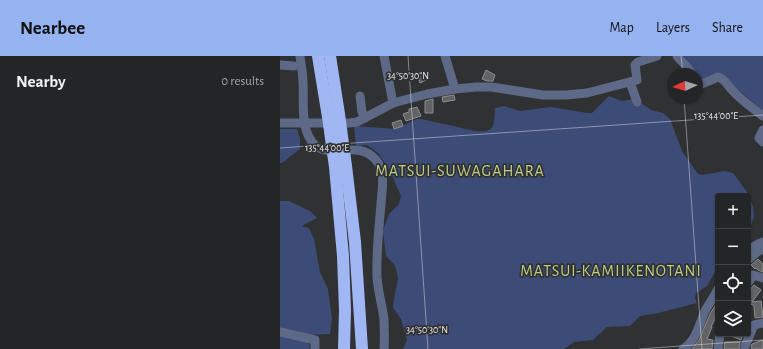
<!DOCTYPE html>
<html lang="en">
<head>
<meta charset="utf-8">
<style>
	body { margin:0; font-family:"Alegreya Sans",sans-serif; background:#303132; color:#f1f3f6 }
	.controls { position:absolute; right:12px; bottom:12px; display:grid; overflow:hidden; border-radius:4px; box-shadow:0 1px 3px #0004 }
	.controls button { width:36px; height:36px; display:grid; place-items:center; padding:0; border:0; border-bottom:1px solid #414243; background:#242526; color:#f1f3f6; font:20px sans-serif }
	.compass { position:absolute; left:387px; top:12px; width:36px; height:36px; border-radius:50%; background:#242526; box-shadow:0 1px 3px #0004; rotate:266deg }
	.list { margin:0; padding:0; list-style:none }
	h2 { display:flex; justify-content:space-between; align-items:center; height:52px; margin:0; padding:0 16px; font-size:17px }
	h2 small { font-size:13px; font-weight:400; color:#a3a5a7 }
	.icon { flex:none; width:22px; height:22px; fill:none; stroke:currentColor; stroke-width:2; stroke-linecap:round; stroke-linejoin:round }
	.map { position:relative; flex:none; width:483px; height:293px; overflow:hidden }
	header { display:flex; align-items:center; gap:24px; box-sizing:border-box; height:56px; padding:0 20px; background:#95b2f1; color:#111 }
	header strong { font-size:19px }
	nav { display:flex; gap:22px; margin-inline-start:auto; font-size:14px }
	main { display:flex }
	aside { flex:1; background:#242526 }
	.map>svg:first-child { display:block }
</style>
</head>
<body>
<header>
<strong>Nearbee</strong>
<nav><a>Map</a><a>Layers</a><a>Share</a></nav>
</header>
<main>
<aside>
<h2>Nearby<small>0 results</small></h2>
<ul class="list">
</ul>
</aside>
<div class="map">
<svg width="483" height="293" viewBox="0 0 483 293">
	<rect width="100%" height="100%" fill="#303133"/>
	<!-- green -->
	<g fill="#3d4b77">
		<polygon points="404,0 483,0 483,55 455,31 446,21 433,18 419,24 417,20 417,18 416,18"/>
		<path d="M329,40L342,45L355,43L371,54L383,57L390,63L402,95L418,118L422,119L445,115L453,117L467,136L473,150L474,160L471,169L468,172V140H438V211L427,230L416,237L415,242L417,247L378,257L360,260L350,270L327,271L313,284L294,286L284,293H123L127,284L121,263L113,252L114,243L118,222L115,209L106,200L103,175L109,158L119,148L121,140L109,113L98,97L87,89L76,90L74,70L115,73L137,63H142L195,75C216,77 214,69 215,52L224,50L240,55L271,51L307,57H312Z"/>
		<polygon points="0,73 17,73 20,82 20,93 2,107 0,107"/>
		<polygon points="0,145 9,145 30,155 37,162 25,168 22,171 24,171 29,172 34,183 40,216 48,233 52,263 50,278 27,279 30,293 0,293"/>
	</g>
	<!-- building -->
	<g fill="#626365" stroke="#8c8d8f">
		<polygon points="206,14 215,19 213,25 207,25 202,23"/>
		<polygon points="143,17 146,24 140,27 137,19"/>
		<polygon points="174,39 175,44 163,46 162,41"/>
		<polygon points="153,43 153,57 145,57 145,45"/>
		<polygon points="137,51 141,60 126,65 123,58 129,56 129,53"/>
		<polygon points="121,64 123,70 114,73 112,67"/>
		<polygon points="478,203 483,208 483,216 478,214 476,212 475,213 471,209"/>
		<polygon points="474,229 481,234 472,246 481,245 483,261 475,262 474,250 471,248 468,252 468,236"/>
		<polygon points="438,245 438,254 435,261 436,261 431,271 432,271 427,283 433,284 432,293 423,292 423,293 412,293 419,284 430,258"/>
		<polygon points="446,278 463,278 461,284"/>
		<polygon points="483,284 483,293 472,293 471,290 472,288"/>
		<polygon points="445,286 460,286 459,293 444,293"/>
	</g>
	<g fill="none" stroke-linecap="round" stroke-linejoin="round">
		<!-- minor -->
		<g stroke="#5e6988" stroke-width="9">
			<path d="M20,0C21,9 23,18 23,27C24,44 21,66 29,81C43,110 76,80 96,104C106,116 102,133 101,148C99,172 96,197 97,221C98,235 102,249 104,263C104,273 105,283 104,293"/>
			<polyline points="104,0 113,47"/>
			<polyline points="165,0 175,33"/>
			<path d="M397,0C402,6 408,11 412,18"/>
			<polyline points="0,9 14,10"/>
			<polyline points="350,26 357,46"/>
			<path d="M417,26L419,29L438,21C445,23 447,29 452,34C461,44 472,52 483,60"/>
			<polyline points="80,40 82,56 85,62"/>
			<polyline points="0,67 69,67 77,66 113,47 147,38 175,33 196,31 211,31 263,39 286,39 307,37 357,24 355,9 358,6 377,0"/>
			<polyline points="483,74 479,82 483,86"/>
			<polyline points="468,194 478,188 483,186"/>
			<polyline points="468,204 477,196 483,193"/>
			<polyline points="468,227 473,219 483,222"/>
			<polyline points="0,276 35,284 35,293"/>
			<path d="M403,293C416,285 419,269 425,255C429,248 434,241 438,233"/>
			<polyline points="438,293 440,278"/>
			<polyline points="465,293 465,290 474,269 483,267"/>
		</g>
		<!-- highway -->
		<g stroke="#a1b7f4" stroke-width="12">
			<polyline points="66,110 75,186 82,293"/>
			<polyline points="55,111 63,200 65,254 64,293"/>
		</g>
		<!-- highway-bridge -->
		<g stroke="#a1b7f4" stroke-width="12">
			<polyline points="38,0 48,61 55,111"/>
			<polyline points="50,0 59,58 66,110"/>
		</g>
	</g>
	<!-- ticks -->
	<path fill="none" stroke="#edeeef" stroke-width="1" stroke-opacity="0.45" d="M128,0L148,293M401,0L403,18M404,42L422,293M0,92L483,59M359,293L483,284"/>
	<g text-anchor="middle" stroke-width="3.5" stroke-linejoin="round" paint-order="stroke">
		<!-- neighbourhood labels -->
		<g font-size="16" letter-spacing="1" fill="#bdce83" stroke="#303133">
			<text x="180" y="120">MATSUI-SUWAGAHARA</text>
			<text x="331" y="220">MATSUI-KAMIIKENOTANI</text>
		</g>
	</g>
	<g font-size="10" text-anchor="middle" fill="#edeeef" stroke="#303133" stroke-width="3.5" stroke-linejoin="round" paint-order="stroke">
		<text x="128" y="23">34°50'30"N</text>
		<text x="436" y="63">135°44'00"E</text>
		<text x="47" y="95">135°44'00"E</text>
		<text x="147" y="277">34°50'30"N</text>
	</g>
</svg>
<div class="controls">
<button>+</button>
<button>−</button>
<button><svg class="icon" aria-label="locate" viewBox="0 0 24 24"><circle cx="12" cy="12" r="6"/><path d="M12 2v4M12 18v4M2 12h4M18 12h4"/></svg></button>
<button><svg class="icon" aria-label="layers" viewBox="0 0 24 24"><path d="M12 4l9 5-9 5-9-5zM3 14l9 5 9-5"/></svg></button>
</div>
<svg class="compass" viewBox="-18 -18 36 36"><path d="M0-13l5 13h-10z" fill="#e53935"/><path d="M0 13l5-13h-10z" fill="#a3a5a7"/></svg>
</div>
</main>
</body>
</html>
